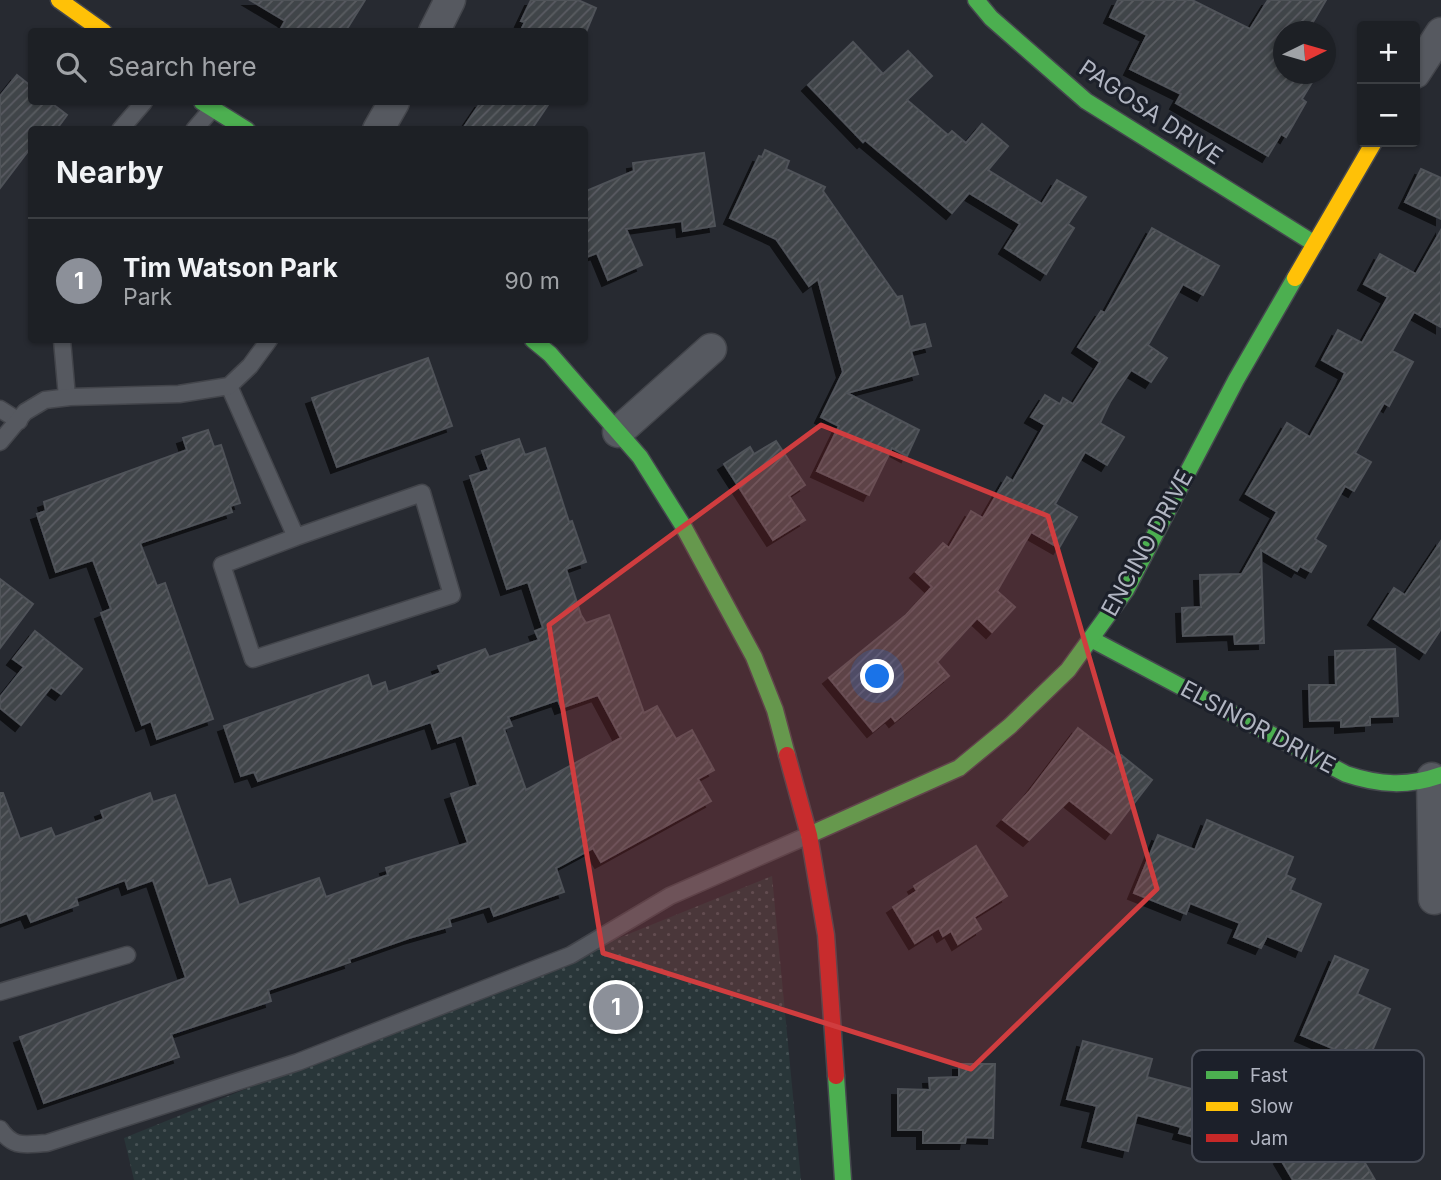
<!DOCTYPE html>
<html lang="en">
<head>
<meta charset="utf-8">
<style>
	body { margin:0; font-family:Inter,sans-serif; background:#25282d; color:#f1f3f6 }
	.controls { position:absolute; right:21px; top:21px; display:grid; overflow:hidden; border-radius:7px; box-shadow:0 2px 5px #0004 }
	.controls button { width:63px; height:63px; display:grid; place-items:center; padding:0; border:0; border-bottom:2px solid #3b3e42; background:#1d2025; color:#f1f3f6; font:35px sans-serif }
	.compass { position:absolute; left:1273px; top:21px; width:63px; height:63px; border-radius:50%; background:#1d2025; box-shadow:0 2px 5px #0004; rotate:85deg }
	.you { position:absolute; left:878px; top:677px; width:24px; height:24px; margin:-18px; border:5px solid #fff; border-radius:50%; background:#1a73e8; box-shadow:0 0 0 10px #1a73e833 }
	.badge { display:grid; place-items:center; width:46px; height:46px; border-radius:50%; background:#8c9099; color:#fff; font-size:23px; font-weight:700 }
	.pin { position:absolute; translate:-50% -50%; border:4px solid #fff; box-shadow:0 2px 7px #0006 }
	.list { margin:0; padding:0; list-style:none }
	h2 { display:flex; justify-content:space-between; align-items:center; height:91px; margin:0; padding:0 28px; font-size:30px }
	h2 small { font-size:23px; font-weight:400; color:#a0a3a7 }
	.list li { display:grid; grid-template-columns:46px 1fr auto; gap:21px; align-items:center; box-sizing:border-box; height:126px; padding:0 28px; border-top:2px solid #3b3e42 }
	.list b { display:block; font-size:26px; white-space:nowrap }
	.list p { margin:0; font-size:23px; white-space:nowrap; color:#a0a3a7 }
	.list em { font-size:23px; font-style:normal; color:#a0a3a7 }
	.icon { flex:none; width:38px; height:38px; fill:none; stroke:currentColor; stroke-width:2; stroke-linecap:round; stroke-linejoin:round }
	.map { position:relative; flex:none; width:1441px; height:1180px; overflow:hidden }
	.search { position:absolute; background:#1d2025; box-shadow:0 2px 5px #0004; left:28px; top:28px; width:560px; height:77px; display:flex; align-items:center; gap:18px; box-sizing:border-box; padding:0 24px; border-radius:7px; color:#a0a3a7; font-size:26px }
	.panel { position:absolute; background:#1d2025; box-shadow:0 2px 5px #0004; left:28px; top:126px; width:560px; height:217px; border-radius:7px }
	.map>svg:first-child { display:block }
</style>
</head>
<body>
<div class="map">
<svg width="1441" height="1180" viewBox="0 0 1441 1180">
	<defs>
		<pattern id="park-dots" width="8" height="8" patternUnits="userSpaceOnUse" patternTransform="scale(1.75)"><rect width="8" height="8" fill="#293639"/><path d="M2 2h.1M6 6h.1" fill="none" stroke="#465154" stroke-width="1.8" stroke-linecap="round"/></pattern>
		<pattern id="building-hatch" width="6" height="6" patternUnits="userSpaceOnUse" patternTransform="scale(1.75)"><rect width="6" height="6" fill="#414449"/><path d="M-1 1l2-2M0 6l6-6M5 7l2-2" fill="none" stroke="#5a5d62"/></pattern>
		<filter id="shadow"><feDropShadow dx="-6" dy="6" stdDeviation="0" flood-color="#0009"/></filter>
	</defs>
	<rect width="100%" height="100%" fill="#272a31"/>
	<!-- park -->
	<polygon fill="url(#park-dots)" points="772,876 801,1180 134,1180 124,1138"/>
	<!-- building -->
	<g fill="url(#building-hatch)" stroke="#4f5259" stroke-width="2" fill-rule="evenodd" filter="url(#shadow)">
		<polygon points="250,0 365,0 345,32 279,32 285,21"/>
		<polygon points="531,0 578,0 596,8 586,32 520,32 525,22 521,21"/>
		<polygon points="1118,0 1192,0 1250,29 1268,0 1326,0 1307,32 1284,32 1284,69 1281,74 1317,74 1302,99 1306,102 1286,137 1281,134 1268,156 1176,103 1181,94 1130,69 1147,35 1110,17"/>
		<polygon points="853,42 883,74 908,51 932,76 907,100 948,135 952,131 966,143 982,124 1008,146 988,170 1042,204 1057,180 1086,197 1068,224 1074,228 1046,274 1005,248 1020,224 969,193 952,213 865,140 863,142 808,85"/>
		<polygon points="17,75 32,87 32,102 50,102 67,115 56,130 32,130 32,146 0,188 0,96"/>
		<polygon points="481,102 550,102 531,130 462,130"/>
		<polygon points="765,150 789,161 786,169 825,187 823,191 897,297 902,296 910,327 925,324 931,346 911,351 918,374 847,393 919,430 907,456 892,448 869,495 817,471 839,426 821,417 843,372 818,279 809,286 776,239 730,218 759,156 762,157"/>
		<polygon points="704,153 715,226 683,231 682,221 626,229 642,265 608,280 597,253 584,258 584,192 634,171 633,163"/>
		<polygon points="1421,169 1441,178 1441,219 1405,202"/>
		<polygon points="1152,228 1219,266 1203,295 1183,284 1148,345 1167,358 1151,382 1131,370 1110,402 1100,423 1124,437 1107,465 1085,452 1055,504 1077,517 1059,548 1031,532 997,591 1015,607 992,632 977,618 937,662 949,676 895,721 891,716 873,731 829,678 906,615 932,587 916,572 943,543 949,548 971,511 983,518 1007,477 1013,481 1045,425 1031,417 1045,395 1060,404 1063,398 1073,404 1100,362 1078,347 1101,311 1105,313"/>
		<polygon points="1441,230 1441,327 1414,312 1392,351 1413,362 1389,406 1384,403 1355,453 1371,462 1354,491 1345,486 1315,539 1326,546 1311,572 1300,566 1297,571 1261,550 1264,643 1235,644 1234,634 1183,636 1182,608 1201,607 1200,575 1242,574 1277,512 1246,494 1287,423 1310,437 1342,380 1345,373 1322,360 1338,330 1362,343 1388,297 1364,284 1380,254 1416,274"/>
		<polygon points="428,358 452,426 337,467 312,398"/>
		<polygon points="208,430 214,447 221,445 240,503 230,506 232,512 140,543 157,586 165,583 213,719 157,739 151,721 142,725 101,613 111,609 93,560 56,572 37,514 46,511 44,502 187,450 183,438"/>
		<path d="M519,439L525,455L545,448L569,522L572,521L586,562L566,569L581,615L586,623L609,615L644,713L657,706L676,739L692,730L714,770L698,779L711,801L601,862L593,848L556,868L564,892L494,916L490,906L449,919L451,926L409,938L349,959L350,962L268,990L271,1001L171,1034L179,1057L44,1103L20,1037L186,978L153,880L128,889L125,880L76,898L78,905L31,922L27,913L0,923V793H3L20,839L51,828L55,837L104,819L101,811L150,793L153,802L175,795L208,886L230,879L239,905L319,878L326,897L388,875L386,868L468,843L451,794L478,785L462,735L438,743L431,722L258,781L254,772L241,776L224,726L368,675L372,687L385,682L388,692L441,673L438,666L485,649L489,657L539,640L535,631L543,628L528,582L507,589L470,476L489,470L482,451ZM598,695L621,738L526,790L504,729L512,726L508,717L558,700L561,708Z"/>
		<polygon points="776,441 805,485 789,496 805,520 773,540 724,464 750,447 754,454"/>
		<polygon points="1441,541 1441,629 1425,653 1374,619 1394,588 1405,595"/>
		<polygon points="0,579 33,604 0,648"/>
		<polygon points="35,631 82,669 61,694 51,687 21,725 0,708 0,697 24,667 13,659"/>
		<polygon points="1395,649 1398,716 1370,717 1370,725 1341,727 1341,720 1310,721 1309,685 1336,685 1335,651"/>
		<polygon points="1078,728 1118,759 1121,755 1152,780 1111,833 1069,800 1029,840 1003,820 1029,792"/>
		<polygon points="1207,820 1293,857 1286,875 1295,879 1290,890 1321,904 1301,951 1267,936 1261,948 1234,937 1240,923 1190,903 1186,914 1134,893 1158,835 1195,850"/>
		<polygon points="976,846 1007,896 974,917 981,929 958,944 951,931 943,936 939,928 915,943 893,907 917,891 914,886"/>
		<polygon points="1335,956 1368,970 1357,994 1390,1009 1367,1063 1301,1035"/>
		<polygon points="1083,1041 1152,1059 1147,1077 1221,1097 1229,1069 1266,1079 1246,1151 1179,1133 1181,1127 1137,1115 1128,1151 1088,1141 1097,1106 1067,1099"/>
		<polygon points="959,1064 995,1064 993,1138 966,1137 965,1143 923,1143 923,1130 898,1130 898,1089 930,1090 929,1078 959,1077"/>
		<polygon points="1332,1128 1340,1143 1349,1136 1375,1180 1293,1180 1280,1158"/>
	</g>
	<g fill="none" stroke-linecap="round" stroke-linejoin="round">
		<!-- lane casing -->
		<g stroke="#43454b" stroke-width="19">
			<g id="lane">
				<polyline points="120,130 144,102"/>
				<polyline points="194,130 212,109"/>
				<polyline points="62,340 67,397"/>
				<polyline points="229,386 296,537 422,493 452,595 253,659 222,565 296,537"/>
				<polyline points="0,409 19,421"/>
				<polyline points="0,442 25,412 45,400 70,397 179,394 229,386 250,366 269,340"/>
				<polyline points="0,992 127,955"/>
				<path d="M0,1129C14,1149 25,1144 47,1143L298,1062L571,955L670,896L809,835"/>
			</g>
		</g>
		<!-- street casing -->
		<g stroke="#43454b" stroke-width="33">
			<g id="street">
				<polyline points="434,32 450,0"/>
				<polyline points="1415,73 1441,33"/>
				<polyline points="378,130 394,102"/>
				<polyline points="618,432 711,349"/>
				<polyline points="1432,778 1434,899"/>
			</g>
		</g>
		<!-- fast casing -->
		<g stroke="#45474e" stroke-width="19">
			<g id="fast">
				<polyline points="976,0 991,18 1086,101 1315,244"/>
				<polyline points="202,102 247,130"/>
				<polyline points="533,340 550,354 640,457 682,524 754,657 775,710 787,755"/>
				<path d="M1091,639L1346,774C1379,785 1408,787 1441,775"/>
				<polyline points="809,835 959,768 1010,726 1068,670 1126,590 1236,380 1295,278"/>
				<polyline points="836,1076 843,1180"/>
			</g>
		</g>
		<!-- slow casing -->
		<g stroke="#45474e" stroke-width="19">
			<g id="slow">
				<polyline points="59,0 104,32"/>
				<polyline points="1295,278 1374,142"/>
			</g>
		</g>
		<!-- jam casing -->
		<g stroke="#45474e" stroke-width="19">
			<polyline id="jam" points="787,755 809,835 826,935 836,1076"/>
		</g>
		<!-- lane -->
		<use href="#lane" stroke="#565960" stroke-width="16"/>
		<!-- street -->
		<use href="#street" stroke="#565960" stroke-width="30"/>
		<!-- fast -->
		<use href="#fast" stroke="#4caf50" stroke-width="16"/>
		<!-- slow -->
		<use href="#slow" stroke="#ffc107" stroke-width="16"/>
		<!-- jam -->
		<use href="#jam" stroke="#c62828" stroke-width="16"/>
	</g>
	<!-- marked area -->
	<path fill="#d03d3f" fill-opacity="0.2" stroke="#d03d3f" stroke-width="5" stroke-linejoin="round" d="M821,425L1048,516L1157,889L971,1069L603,953L549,625Z"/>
	<g text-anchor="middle" stroke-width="6" stroke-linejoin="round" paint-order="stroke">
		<!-- street labels -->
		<g font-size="23" fill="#b1b5c2" stroke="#1c202a">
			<text transform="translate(1151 112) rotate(34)" y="8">PAGOSA DRIVE</text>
			<text transform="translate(1147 543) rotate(-61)" y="8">ENCINO DRIVE</text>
			<text transform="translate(1258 727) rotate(28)" y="8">ELSINOR DRIVE</text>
		</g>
	</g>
	<!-- legend -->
	<rect x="1192" y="1050" width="232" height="112" rx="10" fill="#1c202a" stroke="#494d58" stroke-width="2"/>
	<rect x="1206" y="1071" width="32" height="8" fill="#4caf50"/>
	<rect x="1206" y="1102" width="32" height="9" fill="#ffc107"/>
	<rect x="1206" y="1134" width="32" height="8" fill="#c62828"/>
	<g font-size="19" fill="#b1b5c2">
		<text x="1250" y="1082">Fast</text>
		<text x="1250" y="1113">Slow</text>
		<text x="1250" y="1145">Jam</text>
	</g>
</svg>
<div class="controls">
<button>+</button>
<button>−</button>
</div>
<svg class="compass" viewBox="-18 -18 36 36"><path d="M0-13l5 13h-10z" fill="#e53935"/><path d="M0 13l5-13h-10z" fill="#a0a3a7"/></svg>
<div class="you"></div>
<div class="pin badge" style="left:616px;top:1007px">1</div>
<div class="search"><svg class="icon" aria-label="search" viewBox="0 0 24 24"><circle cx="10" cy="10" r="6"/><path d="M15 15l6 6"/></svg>Search here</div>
<section class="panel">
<h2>Nearby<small></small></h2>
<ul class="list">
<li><span class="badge">1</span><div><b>Tim Watson Park</b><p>Park</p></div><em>90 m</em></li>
</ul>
</section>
</div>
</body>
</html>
